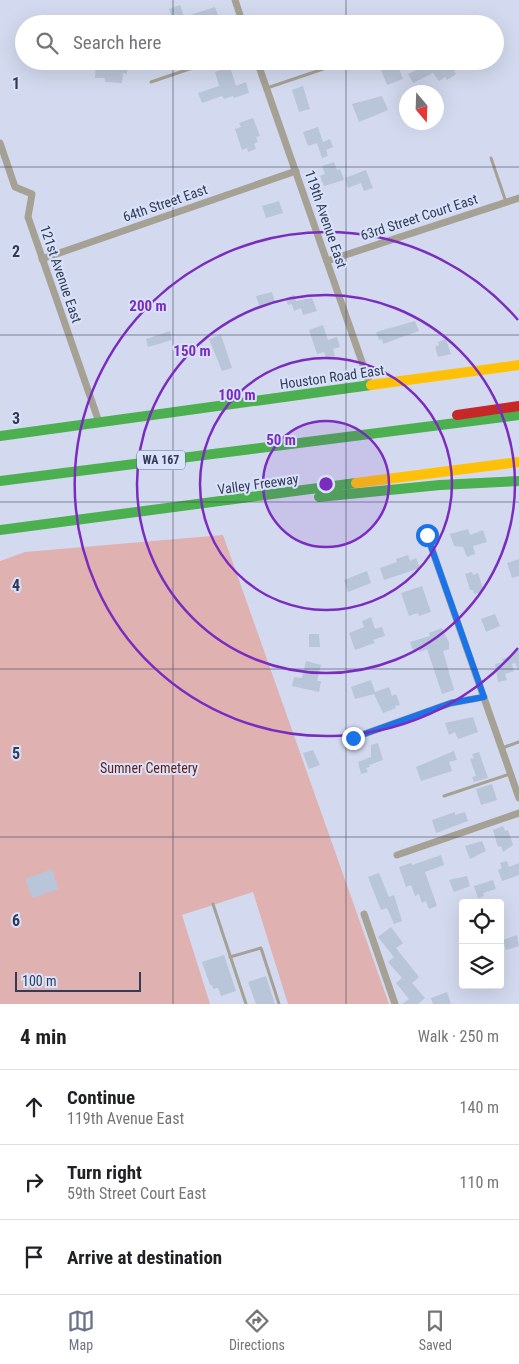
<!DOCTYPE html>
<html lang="en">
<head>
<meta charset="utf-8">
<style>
	body { margin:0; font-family:"Roboto Condensed",sans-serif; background:#f2f2f2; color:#202124 }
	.controls { position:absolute; right:15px; bottom:15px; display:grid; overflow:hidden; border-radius:5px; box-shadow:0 5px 20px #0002 }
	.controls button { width:45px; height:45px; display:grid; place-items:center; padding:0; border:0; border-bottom:1px solid #e0e0e0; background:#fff; color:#202124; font:25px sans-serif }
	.compass { position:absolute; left:399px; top:85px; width:45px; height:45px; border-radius:50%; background:#fff; box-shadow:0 5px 20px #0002; rotate:161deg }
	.scale { position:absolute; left:15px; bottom:12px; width:126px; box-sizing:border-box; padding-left:5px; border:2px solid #343b55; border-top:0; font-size:14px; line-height:18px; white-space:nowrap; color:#343b55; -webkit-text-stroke:4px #d9e2fb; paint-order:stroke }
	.stop { position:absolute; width:15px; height:15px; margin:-11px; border:4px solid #1a73e8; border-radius:50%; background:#fff }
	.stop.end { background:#1a73e8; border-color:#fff; box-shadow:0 1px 5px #0008 }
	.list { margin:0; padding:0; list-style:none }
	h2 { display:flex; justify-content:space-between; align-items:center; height:65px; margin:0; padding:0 20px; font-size:21px }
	h2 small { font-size:16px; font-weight:400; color:#757577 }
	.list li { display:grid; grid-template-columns:32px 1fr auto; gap:15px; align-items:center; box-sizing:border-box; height:75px; padding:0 20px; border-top:1px solid #e0e0e0 }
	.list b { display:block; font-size:19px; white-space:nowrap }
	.list p { margin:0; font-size:16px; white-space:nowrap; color:#757577 }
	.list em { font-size:16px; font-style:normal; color:#757577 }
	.icon { flex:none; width:28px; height:28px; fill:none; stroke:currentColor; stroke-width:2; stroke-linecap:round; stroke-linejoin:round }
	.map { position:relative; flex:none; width:519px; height:1004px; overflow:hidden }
	.search { position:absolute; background:#fff; box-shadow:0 5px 20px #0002; left:15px; right:15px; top:15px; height:55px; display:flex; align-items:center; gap:12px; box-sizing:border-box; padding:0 18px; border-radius:28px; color:#757577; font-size:19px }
	.sheet { height:290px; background:#fff }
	nav { display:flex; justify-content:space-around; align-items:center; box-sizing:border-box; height:70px; border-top:1px solid #e0e0e0; background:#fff; font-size:14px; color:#757577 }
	nav a { display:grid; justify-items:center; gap:2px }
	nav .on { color:#6c738b }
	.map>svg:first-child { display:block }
</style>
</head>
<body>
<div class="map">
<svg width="519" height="1004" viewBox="0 0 519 1004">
	<rect width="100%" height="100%" fill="#d3daef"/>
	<!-- green -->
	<polygon fill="#e0b1b1" points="223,535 389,1004 288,1004 253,892 182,915 210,1004 0,1004 0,561 25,552"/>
	<!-- building -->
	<g fill="#b9c5d9">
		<polygon points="180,5 184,17 215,7 221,24 169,24 173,21 169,9"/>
		<polygon points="424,61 457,61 461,66 454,71 456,74 447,80 445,77 439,81 433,73 413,83 408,74 427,65"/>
		<polygon points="96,62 127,63 127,74 123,73 122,83 105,82 105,78 95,78"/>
		<polygon points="397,64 403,79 387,85 381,70"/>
		<polygon points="230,67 236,86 246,82 249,93 234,98 233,96 224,99 222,96 202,103 198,93 219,86 215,72"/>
		<polygon points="303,86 310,109 299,112 292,90"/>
		<polygon points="382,96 388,110 359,122 352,104"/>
		<polygon points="253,118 260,136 256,137 258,142 254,144 256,149 248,152 247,148 242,150 235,129 241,127 239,123"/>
		<polygon points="318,127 323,142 330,139 333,147 326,150 328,156 322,158 317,143 308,146 303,132"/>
		<polygon points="334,162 337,170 340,169 344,180 324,186 320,176 325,174 322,166"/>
		<polygon points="366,170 373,188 364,191 361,183 348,188 345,178"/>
		<polygon points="279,201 283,213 266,218 262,206"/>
		<polygon points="272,292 275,303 260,308 256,296"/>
		<polygon points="294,295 296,301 312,298 317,311 303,315 301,308 294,311 292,304 288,305 285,298"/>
		<polygon points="415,321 419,331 383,344 382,339 379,340 376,332"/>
		<polygon points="323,325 328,340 337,337 340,347 333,349 335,356 327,359 324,352 317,354 309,330"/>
		<polygon points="170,331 172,340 148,347 146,339"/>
		<polygon points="221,335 232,368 222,371 209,339"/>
		<polygon points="446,339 451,354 438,357 435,347 439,345 438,342"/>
		<polygon points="468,529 470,535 483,530 487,542 473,546 475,554 467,557 463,547 454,546 450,534"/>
		<polygon points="408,555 410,561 416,558 420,568 384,580 380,568 397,562 396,559"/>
		<polygon points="519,559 519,576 512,578 507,563"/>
		<polygon points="367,571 371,583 348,592 344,580"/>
		<polygon points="472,572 473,575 478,573 484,591 474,594 473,590 470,590 465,574"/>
		<polygon points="422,586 431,612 419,616 418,613 409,616 401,593"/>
		<polygon points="495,614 500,626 486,632 481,619"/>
		<polygon points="371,617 375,629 382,627 385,636 373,640 375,643 355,650 349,633 364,627 362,621"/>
		<polygon points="442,628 449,642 449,649 443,651 454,690 442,694 427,649 420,652 418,648 413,650 410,642 430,636 429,633"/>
		<polygon points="309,634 319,634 320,647 309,647"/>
		<polygon points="519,650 519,671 515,663 512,664 514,671 505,674 507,680 498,682 495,664 503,662 502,659 513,656 512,653"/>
		<polygon points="306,661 321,665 317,681 321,681 319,692 292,686 294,677 302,678"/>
		<polygon points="371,680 375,692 389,687 392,696 396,694 400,705 395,706 396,708 383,713 374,694 355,699 351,687"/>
		<polygon points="473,717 478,732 458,739 455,732 449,735 445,723"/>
		<polygon points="378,743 383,760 369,765 370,767 366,768 368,772 361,774 358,762 371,757 371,745"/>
		<polygon points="313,750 320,765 309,769 303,753"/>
		<polygon points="454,751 457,760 449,762 452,771 421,781 416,767"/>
		<polygon points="479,752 488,778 474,782 472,777 476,776 470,759 474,758 472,754"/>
		<polygon points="492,784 497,800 481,805 476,789"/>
		<polygon points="455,812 455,815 465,812 468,821 436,833 432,820"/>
		<polygon points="503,826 505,831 508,830 513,845 503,852 501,846 498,847 493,830"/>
		<polygon points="482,841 486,851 470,859 465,846"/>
		<polygon points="441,855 444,865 425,872 437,906 429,909 426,901 422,903 419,894 415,896 411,885 406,887 399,867 411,863 412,865"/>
		<polygon points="507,861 509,867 519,863 519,875 502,881 498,870 502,868 500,863"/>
		<polygon points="52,869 58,889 32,898 25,879"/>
		<polygon points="379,873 389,897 394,895 402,921 394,924 387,908 381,910 368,877"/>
		<polygon points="467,876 470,886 454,892 449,880"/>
		<polygon points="493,880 496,889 483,893 484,896 478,898 474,886"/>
		<polygon points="391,927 403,943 396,948 419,977 412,983 425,998 418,1004 402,1004 409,999 396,983 402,978 388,962 394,957 378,937"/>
		<polygon points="517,935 519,946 506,950 503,940"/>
		<polygon points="224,955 236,991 221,996 218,988 213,989 212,985 210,985 202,962"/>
		<polygon points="266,976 275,1004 256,1004 248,982"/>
		<polygon points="447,992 451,1004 433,1004 431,998"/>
	</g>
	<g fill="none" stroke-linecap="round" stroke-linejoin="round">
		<!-- lane -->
		<g stroke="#a5a195" stroke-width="3">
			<polyline points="151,82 213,61"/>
			<polyline points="267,88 335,65 354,61"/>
			<polyline points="491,158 506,202"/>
			<polyline points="502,748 519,742"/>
			<polyline points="444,796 510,774"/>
			<polyline points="213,904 246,1004"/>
			<polyline points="230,957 261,948 279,1004"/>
		</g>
		<!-- street -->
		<g stroke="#a5a195" stroke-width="7">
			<polyline points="235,0 243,24"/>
			<polyline points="257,61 370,385"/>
			<polyline points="0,143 15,187 32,194 28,217 99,422"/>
			<polyline points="42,259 296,171"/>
			<polyline points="327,261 519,198"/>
			<polyline points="427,535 519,798"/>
			<polyline points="353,738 451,703 484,697"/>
			<polyline points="397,855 519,813"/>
			<polyline points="364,914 395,1004"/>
		</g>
		<!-- fast -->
		<g stroke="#4caf50" stroke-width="10">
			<polyline points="0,436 371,385"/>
			<polyline points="0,481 519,415"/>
			<polyline points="319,497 440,485 519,481"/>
			<polyline points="0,530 356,483"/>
		</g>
		<!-- slow -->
		<g stroke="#ffc107" stroke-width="10">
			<polyline points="371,385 519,365"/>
			<polyline points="356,483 519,462"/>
		</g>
		<!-- jam -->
		<polyline stroke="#c62828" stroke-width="10" points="457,415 519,406"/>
	</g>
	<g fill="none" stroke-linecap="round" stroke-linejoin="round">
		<!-- route -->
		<polyline stroke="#1a73e8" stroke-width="6" points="353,738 451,703 484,697 427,535"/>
	</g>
	<!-- grid -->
	<path fill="none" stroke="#343b55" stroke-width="1" stroke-opacity="0.55" d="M173,0V24M346,0V24M173,61V1004M346,61V1004M0,167H519M0,335H519M0,502H519M0,669H519M0,837H519"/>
	<!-- distance rings -->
	<circle cx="326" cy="484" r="63" fill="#7b2cbf" fill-opacity=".12"/>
	<g fill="none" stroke="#7b2cbf" stroke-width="2.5">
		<circle cx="326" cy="484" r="63"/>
		<circle cx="326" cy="484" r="126"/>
		<circle cx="326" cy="484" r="189"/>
		<path d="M518 648A252 252 0 1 1 518 320"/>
	</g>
	<g text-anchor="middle" stroke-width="4" stroke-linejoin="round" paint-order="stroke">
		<!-- shield labels -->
		<rect fill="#d9e2fb" stroke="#666d87" stroke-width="1" x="137" y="450.5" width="48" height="19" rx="4"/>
		<g font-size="12" font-weight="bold" fill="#343b55">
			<text x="161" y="464">WA 167</text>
		</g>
		<!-- street labels -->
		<g font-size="14" fill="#343b55" stroke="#d9e2fb">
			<text transform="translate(165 203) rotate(-19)" y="5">64th Street East</text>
			<text transform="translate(419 217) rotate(-18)" y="5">63rd Street Court East</text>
			<text transform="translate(326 219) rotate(71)" y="5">119th Avenue East</text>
			<text transform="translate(61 274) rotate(71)" y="5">121st Avenue East</text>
			<text transform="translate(332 377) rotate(-8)" y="5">Houston Road East</text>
			<text transform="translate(258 484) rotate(-8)" y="5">Valley Freeway</text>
		</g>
		<!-- park labels -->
		<g font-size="14" fill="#681d12" stroke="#d9e2fb">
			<text x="149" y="773">Sumner Cemetery</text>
		</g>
	</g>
	<g font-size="16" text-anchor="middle" font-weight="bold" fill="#343b55" stroke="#d9e2fb" stroke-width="4" stroke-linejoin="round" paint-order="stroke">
		<text x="16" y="89">1</text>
		<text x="16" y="257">2</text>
		<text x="16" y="424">3</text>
		<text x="16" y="591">4</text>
		<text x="16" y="759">5</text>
		<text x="16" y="926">6</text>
	</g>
	<circle cx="326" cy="484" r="8" fill="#7b2cbf" stroke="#d9e2fb" stroke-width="2.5"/>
	<g font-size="15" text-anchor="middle" font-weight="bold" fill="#7b2cbf" stroke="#d9e2fb" stroke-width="4" stroke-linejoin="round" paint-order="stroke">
		<text x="148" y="311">200 m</text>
		<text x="192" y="356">150 m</text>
		<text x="237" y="400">100 m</text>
		<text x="281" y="445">50 m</text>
	</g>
</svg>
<div class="controls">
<button><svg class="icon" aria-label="locate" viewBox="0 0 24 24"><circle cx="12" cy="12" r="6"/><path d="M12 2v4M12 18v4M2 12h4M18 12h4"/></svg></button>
<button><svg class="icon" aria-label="layers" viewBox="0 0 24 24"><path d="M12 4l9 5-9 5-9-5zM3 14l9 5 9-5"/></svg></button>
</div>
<svg class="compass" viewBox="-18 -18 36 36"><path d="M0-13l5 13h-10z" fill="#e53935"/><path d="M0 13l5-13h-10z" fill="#757577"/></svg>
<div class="scale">100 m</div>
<div class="stop" style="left:427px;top:535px"></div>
<div class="stop end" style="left:353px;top:738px"></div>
<div class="search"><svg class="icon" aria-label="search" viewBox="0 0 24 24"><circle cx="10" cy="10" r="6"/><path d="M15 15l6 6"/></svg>Search here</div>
</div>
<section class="sheet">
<h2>4 min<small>Walk · 250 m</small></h2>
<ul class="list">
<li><svg class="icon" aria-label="ahead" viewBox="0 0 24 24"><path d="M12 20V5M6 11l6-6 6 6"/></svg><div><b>Continue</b><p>119th Avenue East</p></div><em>140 m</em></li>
<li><svg class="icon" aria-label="right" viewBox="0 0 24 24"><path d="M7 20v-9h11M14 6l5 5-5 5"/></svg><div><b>Turn right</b><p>59th Street Court East</p></div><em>110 m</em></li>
<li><svg class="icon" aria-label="arrive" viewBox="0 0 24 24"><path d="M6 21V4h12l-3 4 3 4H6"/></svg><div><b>Arrive at destination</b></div></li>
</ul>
</section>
<nav>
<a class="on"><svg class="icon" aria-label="map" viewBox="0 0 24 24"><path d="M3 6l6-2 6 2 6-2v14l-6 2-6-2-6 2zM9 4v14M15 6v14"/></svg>Map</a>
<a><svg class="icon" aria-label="directions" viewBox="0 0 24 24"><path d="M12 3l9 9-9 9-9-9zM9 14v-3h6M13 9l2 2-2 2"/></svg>Directions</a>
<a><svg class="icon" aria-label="saved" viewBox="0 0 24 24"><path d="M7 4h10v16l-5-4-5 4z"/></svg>Saved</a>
</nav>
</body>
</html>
